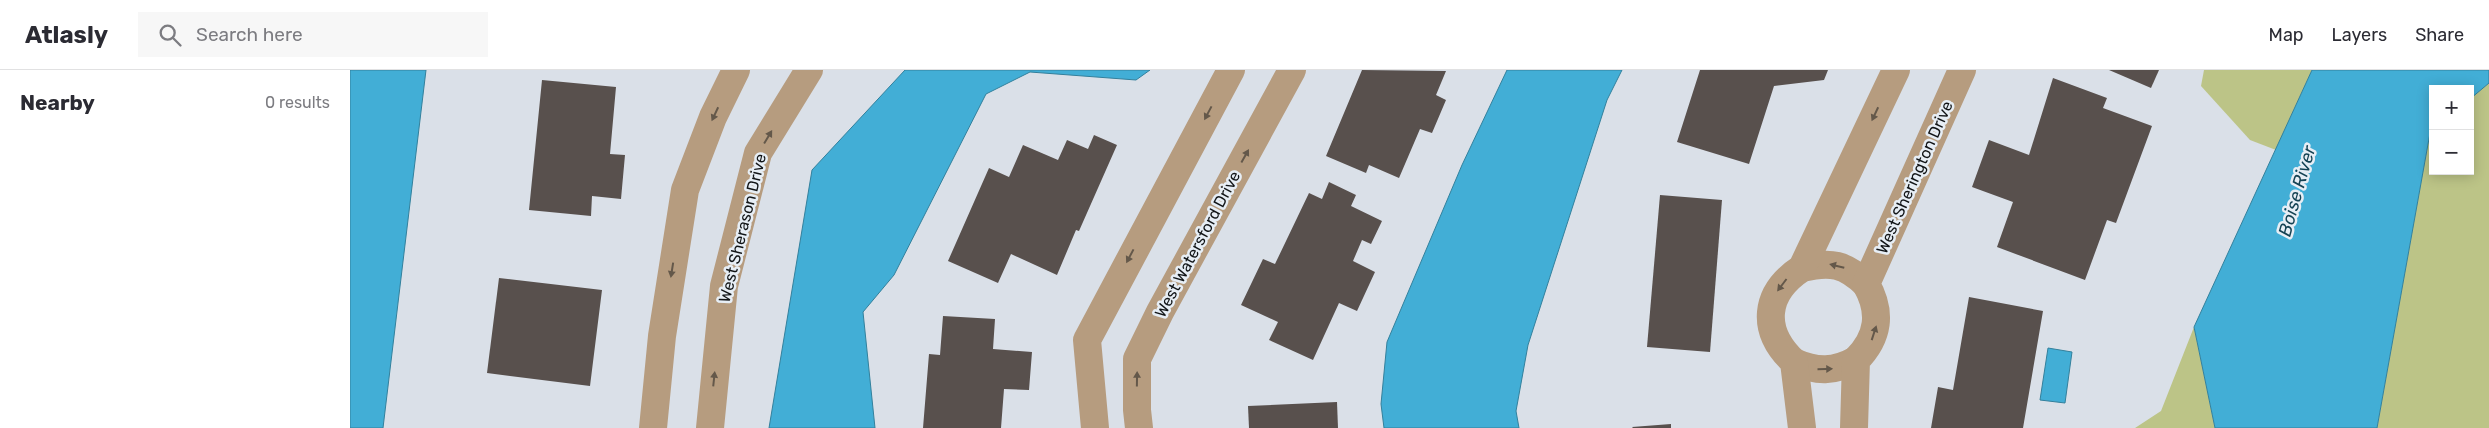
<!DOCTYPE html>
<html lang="en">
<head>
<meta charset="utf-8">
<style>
	body { margin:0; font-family:Rubik,sans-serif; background:#f7f7f7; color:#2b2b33 }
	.controls { position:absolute; right:15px; top:15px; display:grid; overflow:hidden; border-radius:0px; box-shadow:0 2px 12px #0003 }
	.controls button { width:45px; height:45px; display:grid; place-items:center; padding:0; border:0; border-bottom:1px solid #e1e1e2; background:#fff; color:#2b2b33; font:25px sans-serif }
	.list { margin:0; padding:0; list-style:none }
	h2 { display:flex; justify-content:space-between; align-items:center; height:65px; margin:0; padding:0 20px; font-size:21px }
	h2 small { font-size:16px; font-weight:400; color:#7c7c81 }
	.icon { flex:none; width:28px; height:28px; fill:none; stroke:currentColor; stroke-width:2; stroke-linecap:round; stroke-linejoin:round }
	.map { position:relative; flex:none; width:2139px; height:358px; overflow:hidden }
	header { display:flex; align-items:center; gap:30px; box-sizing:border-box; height:70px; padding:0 25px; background:#fff; border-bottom:1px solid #e1e1e2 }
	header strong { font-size:24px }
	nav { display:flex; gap:28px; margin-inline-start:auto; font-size:18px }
	.search { width:350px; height:45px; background:#f7f7f7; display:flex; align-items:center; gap:12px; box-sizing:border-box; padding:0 18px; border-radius:0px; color:#7c7c81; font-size:19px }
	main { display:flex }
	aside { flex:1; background:#fff }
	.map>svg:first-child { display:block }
</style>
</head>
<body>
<header>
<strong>Atlasly</strong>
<div class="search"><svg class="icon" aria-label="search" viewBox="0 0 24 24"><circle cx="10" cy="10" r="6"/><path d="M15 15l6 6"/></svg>Search here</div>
<nav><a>Map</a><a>Layers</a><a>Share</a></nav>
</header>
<main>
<aside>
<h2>Nearby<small>0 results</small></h2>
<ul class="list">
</ul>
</aside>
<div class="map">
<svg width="2139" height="358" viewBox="0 0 2139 358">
	<rect width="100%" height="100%" fill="#dae0e8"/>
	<!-- green -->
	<g fill="#bcc487">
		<polygon points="1854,0 1962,0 1926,80 1900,70 1851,16"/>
		<polygon points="2139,13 2139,358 2027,358 2080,62 2083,60 2083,101 2120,101 2120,29"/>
		<polygon points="1844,257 1865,358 1785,358 1811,341"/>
	</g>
	<!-- water -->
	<g fill="#42aed6" stroke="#33809c">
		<polygon points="0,0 76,0 33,358 0,358"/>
		<polygon points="555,0 800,0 786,10 680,2 636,24 544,205 513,242 525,358 419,358 462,100"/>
		<polygon points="1157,0 1272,0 1257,30 1178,275 1166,341 1169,358 1034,358 1031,334 1037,272 1112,95"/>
		<polygon points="1962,0 2139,0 2139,13 2120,29 2120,19 2083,19 2083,60 2080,63 2027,358 1865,358 1844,257"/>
		<polygon points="1698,278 1722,282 1715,333 1690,330"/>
	</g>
	<!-- building -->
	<g fill="#58504d">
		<polygon points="1012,0 1096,1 1086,25 1096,30 1082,63 1070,59 1049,108 1019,95 1016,103 976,86"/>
		<polygon points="1350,0 1478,0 1474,10 1424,16 1399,94 1327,72"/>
		<polygon points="1759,0 1809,0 1801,18"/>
		<polygon points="1703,8 1757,28 1753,38 1802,56 1766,153 1757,150 1735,210 1647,177 1663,132 1622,117 1639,70 1679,85"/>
		<polygon points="192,10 266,17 260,84 275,85 271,129 242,126 241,146 179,140"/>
		<polygon points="744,65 767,75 729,161 726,160 707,205 661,184 648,213 598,191 639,98 659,107 673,75 708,90 717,70 738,79"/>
		<polygon points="979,112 1006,125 1001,136 1032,151 1021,174 1012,170 1003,191 1025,202 1007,241 989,233 963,290 919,270 928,252 891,235 913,189 925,194 959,123 972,129"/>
		<polygon points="1310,125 1372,130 1360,282 1297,277"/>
		<polygon points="149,208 252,220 240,316 137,303"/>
		<polygon points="1619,227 1693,241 1673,358 1581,358 1588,317 1603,320"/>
		<polygon points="593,246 645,249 643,279 682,282 679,320 654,319 651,358 573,358 579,284 590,285"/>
		<polygon points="987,332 988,358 899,358 898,336"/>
		<polygon points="1321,354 1321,358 1283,358 1282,357"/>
	</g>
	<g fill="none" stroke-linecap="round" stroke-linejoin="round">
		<!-- street -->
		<g stroke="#b69c7f" stroke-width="28">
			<path d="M1452,198C1481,191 1495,194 1516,214"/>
			<path d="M1444,292C1467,302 1484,302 1506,290"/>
			<polyline points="303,358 312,266 335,120 363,47 386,0"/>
			<polyline points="360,358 374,216 408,83 459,0"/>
			<polyline points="745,358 737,270 881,0"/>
			<polyline points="789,358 787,340 787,289 810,242 942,0"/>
			<path d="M1452,358L1444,292C1410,260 1414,223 1452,198L1546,0"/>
			<path d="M1504,358L1506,290C1529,267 1532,242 1516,214L1612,0"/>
		</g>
	</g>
	<!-- one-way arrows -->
	<defs><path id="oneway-solid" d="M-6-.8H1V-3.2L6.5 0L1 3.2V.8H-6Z" transform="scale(1.25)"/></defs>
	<g fill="#64584a">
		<use href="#oneway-solid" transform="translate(858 43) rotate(118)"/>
		<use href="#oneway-solid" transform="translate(365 44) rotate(115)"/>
		<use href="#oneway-solid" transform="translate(1525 44) rotate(115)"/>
		<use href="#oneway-solid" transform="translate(418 67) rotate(-59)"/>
		<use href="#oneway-solid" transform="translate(895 86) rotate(-61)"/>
		<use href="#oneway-solid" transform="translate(780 186) rotate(118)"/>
		<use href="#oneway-solid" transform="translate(1487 196) rotate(-166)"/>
		<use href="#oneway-solid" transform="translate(322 200) rotate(99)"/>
		<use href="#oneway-solid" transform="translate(1432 215) rotate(127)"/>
		<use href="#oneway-solid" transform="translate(1524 263) rotate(-72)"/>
		<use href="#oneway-solid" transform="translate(1475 299) rotate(-1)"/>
		<use href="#oneway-solid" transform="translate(364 309) rotate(-84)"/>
		<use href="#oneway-solid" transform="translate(787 309) rotate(-89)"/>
	</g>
	<g text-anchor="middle" stroke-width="5" stroke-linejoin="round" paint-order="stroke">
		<!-- street labels -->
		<g font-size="16" fill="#111416" stroke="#e7eef5">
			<text transform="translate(1564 107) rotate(-66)" y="6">West Sherington Drive</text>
			<text transform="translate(392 158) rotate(-76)" y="6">West Sherason Drive</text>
			<text transform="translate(847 174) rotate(-62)" y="6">West Watersford Drive</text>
		</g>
		<!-- water labels -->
		<g font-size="18" font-style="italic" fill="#144253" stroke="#e7eef5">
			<text transform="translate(1947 121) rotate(-74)" y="6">Boise River</text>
		</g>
	</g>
</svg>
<div class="controls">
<button>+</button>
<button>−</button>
</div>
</div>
</main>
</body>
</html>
